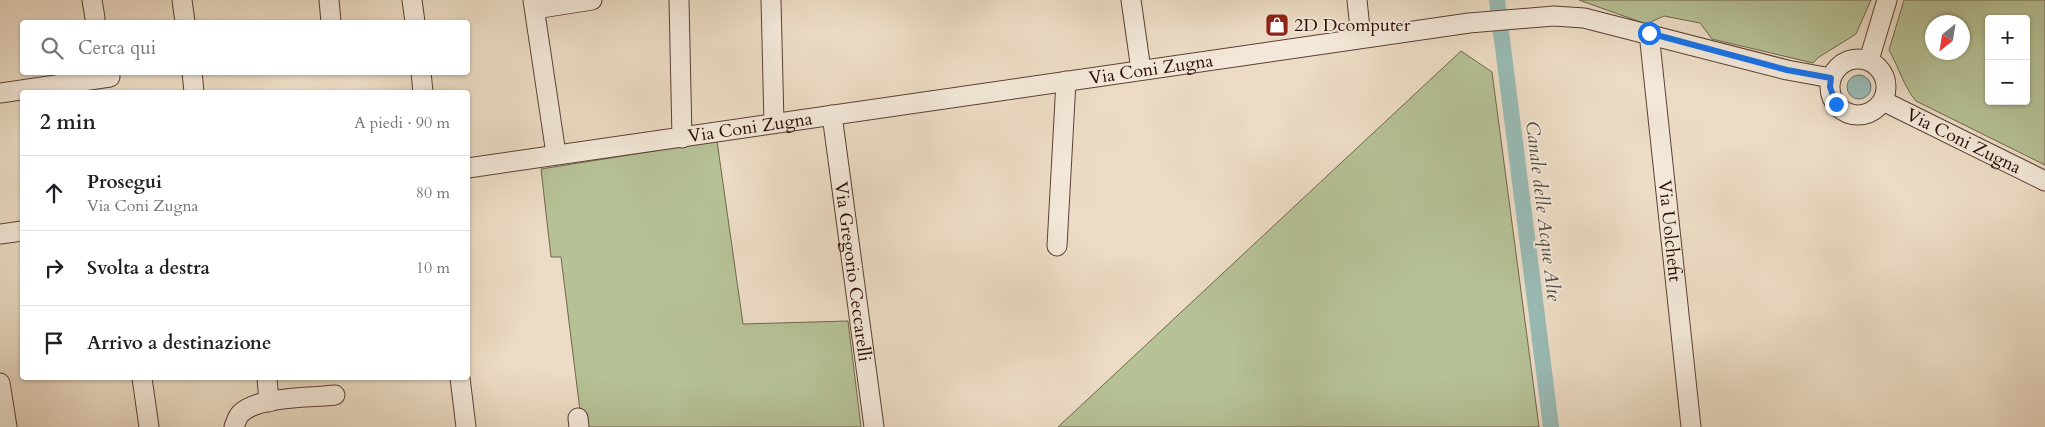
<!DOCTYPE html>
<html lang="it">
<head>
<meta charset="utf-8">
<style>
	body { margin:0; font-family:Cardo,serif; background:#f2f2f2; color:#202124 }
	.controls { position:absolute; right:15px; top:15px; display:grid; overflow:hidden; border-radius:5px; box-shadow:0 1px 4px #0004 }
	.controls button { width:45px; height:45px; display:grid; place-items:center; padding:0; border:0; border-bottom:1px solid #e0e0e0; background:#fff; color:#202124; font:25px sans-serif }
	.compass { position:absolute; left:1925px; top:15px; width:45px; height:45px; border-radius:50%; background:#fff; box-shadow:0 1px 4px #0004; rotate:210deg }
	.stop { position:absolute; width:15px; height:15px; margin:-11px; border:4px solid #1a73e8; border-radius:50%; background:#fff }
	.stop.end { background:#1a73e8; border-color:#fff; box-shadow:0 1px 5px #0008 }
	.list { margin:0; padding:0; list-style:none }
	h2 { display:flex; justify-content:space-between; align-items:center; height:65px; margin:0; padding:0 20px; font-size:21px }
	h2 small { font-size:16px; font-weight:400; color:#757577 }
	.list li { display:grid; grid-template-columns:32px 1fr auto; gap:15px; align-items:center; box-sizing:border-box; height:75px; padding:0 20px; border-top:1px solid #e0e0e0 }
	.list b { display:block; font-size:19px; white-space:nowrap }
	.list p { margin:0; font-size:16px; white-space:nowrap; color:#757577 }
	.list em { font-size:16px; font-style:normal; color:#757577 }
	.icon { flex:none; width:28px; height:28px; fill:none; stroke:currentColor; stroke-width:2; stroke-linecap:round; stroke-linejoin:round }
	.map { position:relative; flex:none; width:2045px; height:427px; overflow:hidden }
	.search { position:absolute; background:#fff; box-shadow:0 1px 4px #0004; left:20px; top:20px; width:450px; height:55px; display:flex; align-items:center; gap:12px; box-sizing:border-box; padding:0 18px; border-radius:5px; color:#757577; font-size:19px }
	.panel { position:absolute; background:#fff; box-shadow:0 1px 4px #0004; left:20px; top:90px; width:450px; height:290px; border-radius:5px }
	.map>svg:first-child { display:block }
</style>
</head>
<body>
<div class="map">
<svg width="2045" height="427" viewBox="0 0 2045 427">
	<rect width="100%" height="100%" fill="#ecdcc5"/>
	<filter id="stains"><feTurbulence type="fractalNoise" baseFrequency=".004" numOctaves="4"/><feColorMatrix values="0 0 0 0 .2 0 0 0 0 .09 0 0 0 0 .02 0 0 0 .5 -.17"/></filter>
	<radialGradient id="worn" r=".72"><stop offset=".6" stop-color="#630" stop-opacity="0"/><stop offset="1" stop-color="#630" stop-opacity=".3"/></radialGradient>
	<!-- green -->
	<g fill="#b6c196" stroke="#70664c" fill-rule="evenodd">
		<polygon points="1579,0 1871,0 1856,34 1819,57 1813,63 1712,39 1700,23 1664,16 1646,24"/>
		<path d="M1904,0H2045V165L1916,101C1905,89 1898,66 1889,50ZM1989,19H2026V101H1989ZM1962,22V52H1932V22Z"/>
		<polygon points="1461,51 1492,72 1539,427 1058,427"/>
		<polygon points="717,141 743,324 848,321 861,427 582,427 561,257 551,257 541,169"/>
	</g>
	<!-- water -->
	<circle fill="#99bbb6" stroke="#6c756e" cx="1859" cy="87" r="12"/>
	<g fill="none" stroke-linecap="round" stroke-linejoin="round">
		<!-- canal -->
		<polyline stroke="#99bbb6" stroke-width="16" points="1497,0 1551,427"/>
		<!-- minor casing -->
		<g stroke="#5a4033" stroke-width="21">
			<g id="minor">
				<polyline points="92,0 95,18"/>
				<polyline points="182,0 185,22"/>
				<polyline points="329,0 331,22"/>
				<polyline points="412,0 415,22"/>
				<polyline points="533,0 556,154"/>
				<polyline points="679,0 682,138"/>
				<polyline points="771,0 774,123"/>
				<polyline points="1131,0 1141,70"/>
				<polyline points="1357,0 1361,38"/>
				<polyline points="535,9 592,0"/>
				<path id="s1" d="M1649,33L1691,427"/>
				<circle cx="1858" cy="87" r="28"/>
				<polyline points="1869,60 1887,0"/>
				<polyline points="192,72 194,92"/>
				<polyline points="421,72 423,92"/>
				<polyline points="0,93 110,77"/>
				<path id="s2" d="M1883,101L2045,181"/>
				<path id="s3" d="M832,115L874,427"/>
				<path id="s4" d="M468,168L1469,23L1554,16L1584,18L1787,70L1831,78"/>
				<polyline points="0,234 22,231"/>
				<polyline points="1057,246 1066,81"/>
				<polyline points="142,378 149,427"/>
				<polyline points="267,378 269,402"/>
				<polyline points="460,378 466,427"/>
				<polyline points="0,383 7,427"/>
				<polyline points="578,418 579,427"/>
				<path d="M234,427C236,422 237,417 241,413C259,396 311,398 335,395"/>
			</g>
		</g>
		<!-- minor -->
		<use href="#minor" stroke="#f3e8d9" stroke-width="19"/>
	</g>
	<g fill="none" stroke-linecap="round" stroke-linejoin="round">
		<!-- route -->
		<polyline stroke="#1a73e8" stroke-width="6" points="1649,33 1787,70 1831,78 1830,87 1836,104"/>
	</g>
	<!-- icons -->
	<defs>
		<g id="shop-square" transform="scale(1.25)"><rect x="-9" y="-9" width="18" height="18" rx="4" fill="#8f2418" stroke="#f3e8d9"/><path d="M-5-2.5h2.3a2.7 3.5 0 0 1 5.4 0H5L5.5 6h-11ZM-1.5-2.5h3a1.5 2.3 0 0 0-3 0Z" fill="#fff"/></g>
	</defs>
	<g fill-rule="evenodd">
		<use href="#shop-square" x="1277" y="25"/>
	</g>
	<g text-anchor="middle" stroke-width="4" stroke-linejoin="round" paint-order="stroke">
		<!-- poi labels -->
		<g font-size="18" fill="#290c02" stroke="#f3e8d9" text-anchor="start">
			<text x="1294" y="31">2D Dcomputer</text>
		</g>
		<!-- street labels -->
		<g font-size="18" fill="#290c02" stroke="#f3e8d9">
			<text dy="6" stroke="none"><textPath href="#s4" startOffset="690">Via Coni Zugna</textPath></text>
			<text dy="6" stroke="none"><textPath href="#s4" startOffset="285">Via Coni Zugna</textPath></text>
			<text dy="6" stroke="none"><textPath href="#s2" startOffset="90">Via Coni Zugna</textPath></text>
			<text dy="6" stroke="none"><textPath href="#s1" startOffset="199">Via Uolchefit</textPath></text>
			<text dy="6" stroke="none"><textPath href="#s3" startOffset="158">Via Gregorio Ceccarelli</textPath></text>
		</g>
		<!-- water labels -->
		<g font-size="19" font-style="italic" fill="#504941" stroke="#f3e8d9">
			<text transform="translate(1544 211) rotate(83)" y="7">Canale delle Acque Alte</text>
		</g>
	</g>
	<rect width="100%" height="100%" filter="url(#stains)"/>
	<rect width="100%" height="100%" fill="url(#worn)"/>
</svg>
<div class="controls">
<button>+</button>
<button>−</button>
</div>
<svg class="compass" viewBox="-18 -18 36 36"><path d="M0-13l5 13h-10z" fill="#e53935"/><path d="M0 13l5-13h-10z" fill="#757577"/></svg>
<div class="stop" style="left:1649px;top:33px"></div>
<div class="stop end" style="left:1836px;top:104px"></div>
<div class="search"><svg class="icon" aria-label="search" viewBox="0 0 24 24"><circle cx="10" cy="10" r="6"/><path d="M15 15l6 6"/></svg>Cerca qui</div>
<section class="panel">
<h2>2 min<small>A piedi · 90 m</small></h2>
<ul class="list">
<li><svg class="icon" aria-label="ahead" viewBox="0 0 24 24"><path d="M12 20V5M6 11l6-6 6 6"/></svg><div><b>Prosegui</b><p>Via Coni Zugna</p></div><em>80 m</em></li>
<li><svg class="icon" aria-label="right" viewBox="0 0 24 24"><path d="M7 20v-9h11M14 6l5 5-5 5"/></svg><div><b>Svolta a destra</b></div><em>10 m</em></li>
<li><svg class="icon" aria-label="arrive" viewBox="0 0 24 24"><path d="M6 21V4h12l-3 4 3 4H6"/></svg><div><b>Arrivo a destinazione</b></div></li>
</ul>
</section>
</div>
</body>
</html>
